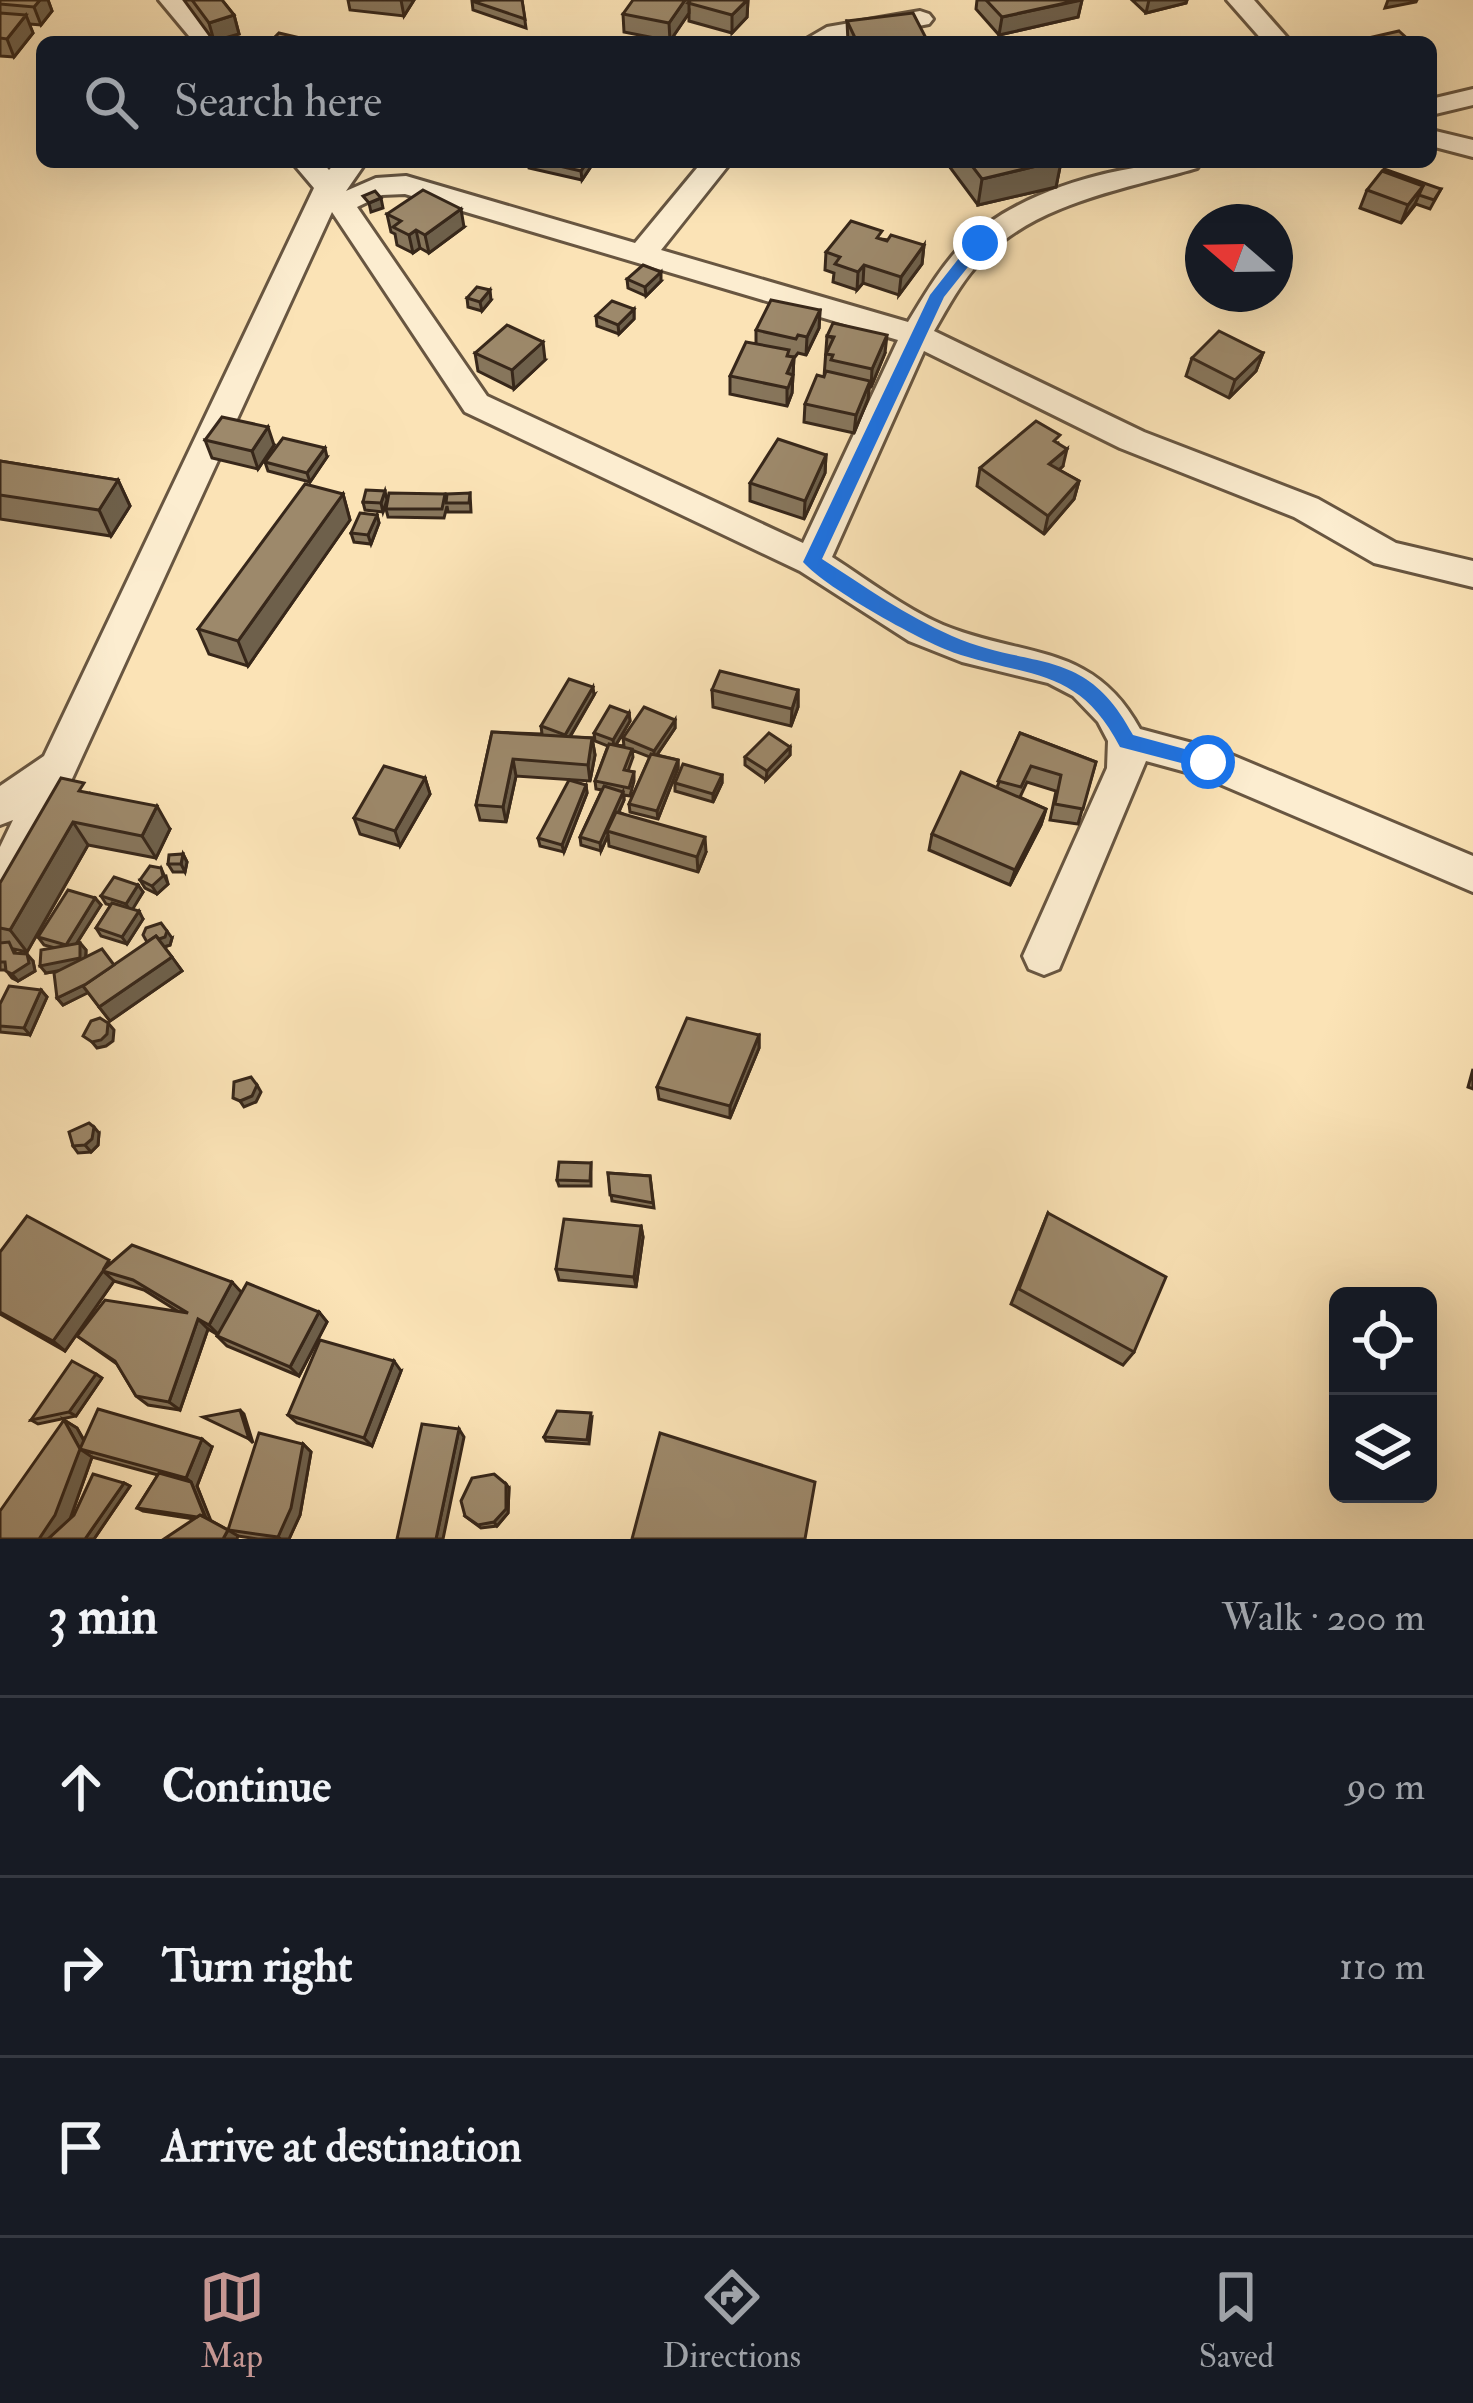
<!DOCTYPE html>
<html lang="en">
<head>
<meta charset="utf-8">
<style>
	body { margin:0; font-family:"IM FELL Double Pica",serif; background:#20242c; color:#f1f3f6 }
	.controls { position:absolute; right:36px; bottom:36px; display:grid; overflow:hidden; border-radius:18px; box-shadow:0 12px 48px #0002 }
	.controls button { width:108px; height:108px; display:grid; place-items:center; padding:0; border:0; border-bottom:3px solid #363941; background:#171b24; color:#f1f3f6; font:60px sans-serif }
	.compass { position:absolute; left:1185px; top:204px; width:108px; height:108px; border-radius:50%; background:#171b24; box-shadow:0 12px 48px #0002; rotate:290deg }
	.stop { position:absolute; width:36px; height:36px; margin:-27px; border:9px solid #1a73e8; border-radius:50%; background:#fff }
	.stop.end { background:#1a73e8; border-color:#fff; box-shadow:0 3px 12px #0008 }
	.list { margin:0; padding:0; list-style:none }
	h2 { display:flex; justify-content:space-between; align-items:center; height:156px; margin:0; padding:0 48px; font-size:51px }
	h2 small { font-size:39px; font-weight:400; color:#9ea1a6 }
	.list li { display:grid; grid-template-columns:78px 1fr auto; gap:36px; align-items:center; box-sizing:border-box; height:180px; padding:0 48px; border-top:3px solid #363941 }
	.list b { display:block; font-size:45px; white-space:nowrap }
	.list em { font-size:39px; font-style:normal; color:#9ea1a6 }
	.icon { flex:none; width:66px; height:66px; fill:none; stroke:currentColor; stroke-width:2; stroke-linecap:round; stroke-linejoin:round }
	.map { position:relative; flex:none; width:1473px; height:1539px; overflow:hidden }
	.search { position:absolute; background:#171b24; box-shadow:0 12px 48px #0002; left:36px; right:36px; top:36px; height:132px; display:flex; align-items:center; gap:30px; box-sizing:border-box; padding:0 42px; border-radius:18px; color:#9ea1a6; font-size:45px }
	.sheet { height:696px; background:#171b24 }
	nav { display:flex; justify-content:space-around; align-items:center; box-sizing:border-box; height:168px; border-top:3px solid #363941; background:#171b24; font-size:33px; color:#9ea1a6 }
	nav a { display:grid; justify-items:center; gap:6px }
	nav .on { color:#c59692 }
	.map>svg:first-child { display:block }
</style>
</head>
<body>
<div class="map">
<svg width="1473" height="1539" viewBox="0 0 1473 1539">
	<rect width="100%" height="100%" fill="#fbe3b6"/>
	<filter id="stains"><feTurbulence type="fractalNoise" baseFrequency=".00167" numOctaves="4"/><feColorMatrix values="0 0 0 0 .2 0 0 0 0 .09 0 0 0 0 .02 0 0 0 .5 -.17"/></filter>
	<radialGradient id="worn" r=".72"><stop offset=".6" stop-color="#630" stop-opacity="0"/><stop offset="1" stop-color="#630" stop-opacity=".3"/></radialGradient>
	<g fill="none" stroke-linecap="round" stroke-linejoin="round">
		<!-- minor casing -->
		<g stroke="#685641" stroke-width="6">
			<g id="minor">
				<polygon points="159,0 186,0 221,42 194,42"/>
				<polygon points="1227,0 1254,0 1291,42 1264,42"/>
				<polygon points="920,11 929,14 933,19 929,24 835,42 803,41 827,27"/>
				<polygon points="1473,89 1473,105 1431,115 1431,99"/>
				<polygon points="1431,130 1473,140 1473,157 1431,146"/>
				<path d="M292,162H322L329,170L336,162H366L346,191L376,178L406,176L635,243L702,162H731L661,250L908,322C924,296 940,268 961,246C1018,189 1123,162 1201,162L1197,168C1125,189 1035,203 982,260C962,280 948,307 934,331L1144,432L1318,499L1396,543L1473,561V587L1374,563L1294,517L1120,448L924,351L832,557C868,580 904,608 943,625C1023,658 1093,642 1140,729L1222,751L1473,856V892L1201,776L1146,761L1059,969L1044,975L1029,969L1023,956L1107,768L1108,741L1098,722L1073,696L1048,683L962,662L909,641L800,571L465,412L332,212L21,890L15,903L0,908V847L13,820L0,825V786L44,756L314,188ZM405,194L898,340L803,543L487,396L357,207L382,195Z"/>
			</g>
		</g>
		<!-- minor -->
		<use href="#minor" fill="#fcedd0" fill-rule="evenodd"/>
	</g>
	<!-- wall -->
	<g fill="#87765c" stroke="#37271a" stroke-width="3">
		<polygon points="0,0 48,0 52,11 41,25 29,24 33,33 14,57 0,56"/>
		<polygon points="184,0 222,0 234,15 239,34 214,41"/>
		<polygon points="348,0 414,0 404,16 350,10"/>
		<polygon points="522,0 526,28 473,10 472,1"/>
		<polygon points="748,0 747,17 732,33 689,21 689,13 670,41 624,32 623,14 689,2"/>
		<polygon points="977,0 1082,0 1078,17 999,35 976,9"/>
		<polygon points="1132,0 1187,0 1186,3 1146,13"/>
		<polygon points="847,21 928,42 848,42"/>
		<polygon points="528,162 589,162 590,168 582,180 529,168"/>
		<polygon points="946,162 1061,162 1056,187 978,205"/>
		<polygon points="1441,189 1430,209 1416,204 1401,223 1360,208 1367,190"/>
		<polygon points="387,214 464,227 429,253 420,248 413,253 397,245 395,234 391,232"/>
		<polygon points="881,239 924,245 922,264 899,295 863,283 857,290 833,282 834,273 825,270 826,252"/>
		<polygon points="627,279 661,281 646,296 628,288"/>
		<polygon points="467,298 491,300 482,311 468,307"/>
		<polygon points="634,309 634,319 619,334 597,326 596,316"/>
		<polygon points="820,310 819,328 806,355 798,353 795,357 794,357 792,393 787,406 730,394 730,376 756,344 756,330"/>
		<polygon points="827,336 885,353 871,387 869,387 868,399 854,433 804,422 805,404 824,377"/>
		<polygon points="475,353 545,360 514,389 478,371"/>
		<polygon points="1263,353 1256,371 1229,398 1186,376 1192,358"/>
		<polygon points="205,440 274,445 258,469 212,458"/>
		<polygon points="1058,443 1063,466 1059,470 1079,481 1074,499 1044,534 977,486 980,468"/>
		<polygon points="826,455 825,473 804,519 750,501 750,483"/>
		<polygon points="327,457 310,482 268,471 265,462"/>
		<polygon points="0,461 118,480 130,506 111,536 0,519"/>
		<polygon points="470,493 471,512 448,512 447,506 444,518 388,517 386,509 445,494 447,500"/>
		<polygon points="343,494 350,520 248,666 209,654 198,629"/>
		<polygon points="387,500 383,512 365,510 363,502"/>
		<polygon points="377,515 379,523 371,544 354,542 351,533"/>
		<polygon points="712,690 798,690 798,707 791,726 713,707"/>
		<polygon points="594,695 570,737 592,738 595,755 590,781 516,776 506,822 480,820 476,805 492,732 542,734 541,726"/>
		<polygon points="629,713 630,721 616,745 624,746 623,738 675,720 675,728 657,755 678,760 678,768 658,819 630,812 629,804 650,757 632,750 633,757 628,771 634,772 634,781 630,796 624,795 624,800 619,812 706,852 698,872 609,846 608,835 601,851 581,845 580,837 602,790 596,789 595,781 608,746 595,741 594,733"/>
		<polygon points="1020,733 1096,762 1078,824 1050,820 1056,791 1027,782 1020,797 1046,809 1041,825 1010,885 929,850 932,834 997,787"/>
		<polygon points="790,747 790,755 766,780 745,765 745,757"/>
		<polygon points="722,775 722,783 713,802 675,791 675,783"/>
		<polygon points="425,778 430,794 400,846 360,834 354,818"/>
		<polygon points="586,785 587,793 564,852 540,846 538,838"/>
		<polygon points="90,793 170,829 156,858 88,845 27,952 14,949 16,954 33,961 35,971 18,981 12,978 6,970 0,970 0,883"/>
		<polygon points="183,854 187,862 185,872 173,872 168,864"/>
		<polygon points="166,876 168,884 157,894 145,888 140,880"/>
		<polygon points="138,885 143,892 132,909 143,919 127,944 101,936 96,928 111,905 106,904 101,896"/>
		<polygon points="95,898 101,905 77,943 80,943 86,950 86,957 114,965 172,938 170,945 164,947 182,971 110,1021 88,992 63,1005 57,998 59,971 46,973 55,948 44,945 38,937"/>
		<polygon points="41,990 47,997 30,1035 0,1032 0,1004"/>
		<polygon points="759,1035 759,1048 730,1118 659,1099 657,1087"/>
		<polygon points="1473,1069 1473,1089 1468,1087"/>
		<polygon points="99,1133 98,1145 91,1152 78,1153 73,1146"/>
		<polygon points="591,1163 591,1186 559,1186 557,1180"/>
		<polygon points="608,1173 650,1176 654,1208 612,1201"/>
		<polygon points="1048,1213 1134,1352 1123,1365 1011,1304"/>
		<polygon points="641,1226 643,1237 636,1287 559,1280 556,1269"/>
		<polygon points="0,1252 112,1263 319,1312 327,1322 299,1376 227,1346 217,1336 218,1335 208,1329 180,1410 148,1405 136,1396 117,1364 77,1336 179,1312 144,1290 114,1281 65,1351 0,1314"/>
		<polygon points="401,1371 372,1446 297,1423 288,1415"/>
		<polygon points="102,1378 76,1416 38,1424 31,1420"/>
		<polygon points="592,1417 589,1444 546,1441 544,1437"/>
		<polygon points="64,1420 77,1428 84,1440 212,1447 197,1486 210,1520 228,1530 303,1444 311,1452 300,1515 289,1539 258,1539 238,1536 194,1519 143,1511 137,1508 158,1475 92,1457 70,1519 124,1483 130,1486 94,1539 0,1539"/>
		<polygon points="509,1488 508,1513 497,1526 481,1528 465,1516"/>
	</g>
	<!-- shaded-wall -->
	<g fill="#6e604b" stroke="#37271a" stroke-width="3">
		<polygon points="40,0 48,0 52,11 41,25 34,7"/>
		<polygon points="401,0 414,0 404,16"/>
		<polygon points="685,0 689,0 689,13 670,41 669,23"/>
		<polygon points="748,0 747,17 732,33 732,15"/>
		<polygon points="1082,0 1078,17 999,35 1002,17"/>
		<polygon points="1149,0 1187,0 1186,3 1146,13"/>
		<polygon points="1388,0 1417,0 1416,2 1385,8"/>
		<polygon points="26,15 33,33 14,57 7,39"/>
		<polygon points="234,15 239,34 214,41 209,23"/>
		<polygon points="587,162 589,162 590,168 582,180 581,171"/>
		<polygon points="1053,162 1061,162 1056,187 978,205 982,179"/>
		<polygon points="1423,186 1415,204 1401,223 1408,205"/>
		<polygon points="381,198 383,208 371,212 369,203"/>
		<polygon points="461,209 464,227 429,253 425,235"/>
		<polygon points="416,230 420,248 413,253 409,235"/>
		<polygon points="924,245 922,264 899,295 901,277"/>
		<polygon points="864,265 863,283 857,290 858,272"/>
		<polygon points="661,272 661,281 646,296 645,287"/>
		<polygon points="490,290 491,300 482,311 480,302"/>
		<polygon points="634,309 634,319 619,334 618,325"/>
		<polygon points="820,310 819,328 806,355 807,337"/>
		<polygon points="887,335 885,353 871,387 872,369"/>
		<polygon points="543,342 545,360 514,389 512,370"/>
		<polygon points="1263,353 1256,371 1229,398 1235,380"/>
		<polygon points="794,357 792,393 787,406 787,373"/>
		<polygon points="870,381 868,399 854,433 856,415"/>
		<polygon points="268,427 274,445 258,469 252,451"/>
		<polygon points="325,448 327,457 310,482 307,473"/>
		<polygon points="1067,449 1063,466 1045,482 1049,464"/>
		<polygon points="826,455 825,473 804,519 805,501"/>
		<polygon points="118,480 130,506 111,536 99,510"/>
		<polygon points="1079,481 1074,499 1044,534 1048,516"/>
		<polygon points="385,491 387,500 383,512 381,503"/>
		<polygon points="343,494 350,520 248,666 238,641"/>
		<polygon points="377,515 379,523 371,544 368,535"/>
		<polygon points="593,687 594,695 566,743 565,735"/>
		<polygon points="798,690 798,707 791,726 792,709"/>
		<polygon points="629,713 630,721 614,748 613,740"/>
		<polygon points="675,720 675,728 654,759 654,751"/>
		<polygon points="592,738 595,755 590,781 588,765"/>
		<polygon points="790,747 790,755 766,780 767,771"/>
		<polygon points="513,759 516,776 506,822 503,807"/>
		<polygon points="678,760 678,768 658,819 657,811"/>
		<polygon points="722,775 722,783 713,802 713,794"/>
		<polygon points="425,778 430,794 400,846 395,831"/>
		<polygon points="586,785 587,793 564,852 562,845"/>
		<polygon points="623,792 624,800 610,831 607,831 608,835 601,851 600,843"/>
		<polygon points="157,806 170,829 156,858 142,836"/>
		<polygon points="1046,809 1041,825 1010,885 1015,870"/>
		<polygon points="73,822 88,845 27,952 10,930"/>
		<polygon points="705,837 706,852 698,872 697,857"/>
		<polygon points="183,854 187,862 185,872 181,864"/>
		<polygon points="161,868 168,884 157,894 152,886"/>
		<polygon points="138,885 143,892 131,912 126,904"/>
		<polygon points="95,898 101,905 71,952 66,945"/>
		<polygon points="139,911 143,919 127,944 122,937"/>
		<polygon points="167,931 172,938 170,945 152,951 147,944"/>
		<polygon points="80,943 86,950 85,966 46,973 40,966"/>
		<polygon points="27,954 33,961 35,971 18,981 12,974"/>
		<polygon points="172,957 182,971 110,1021 99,1007"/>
		<polygon points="117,969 122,976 63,1005 57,998"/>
		<polygon points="41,990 47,997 30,1035 24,1028"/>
		<polygon points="108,1023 114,1030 113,1041 106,1046 97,1048 92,1042"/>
		<polygon points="759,1035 759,1048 730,1118 730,1106"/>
		<polygon points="257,1085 261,1092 256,1102 244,1107 240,1101"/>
		<polygon points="94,1127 99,1133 98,1145 91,1152 85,1145"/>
		<polygon points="641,1226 643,1237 636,1287 634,1277"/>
		<polygon points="103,1271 114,1281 65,1351 53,1341"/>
		<polygon points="232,1282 242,1293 219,1335 209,1325"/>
		<polygon points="319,1312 327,1322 299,1376 290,1367"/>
		<polygon points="198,1319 208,1329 180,1410 169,1402"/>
		<polygon points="394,1361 401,1371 372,1446 364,1438"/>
		<polygon points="96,1374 102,1378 76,1416 69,1412"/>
		<polygon points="240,1410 244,1414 253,1443 249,1439"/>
		<polygon points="64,1420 77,1428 90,1452 80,1449"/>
		<polygon points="459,1429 464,1437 443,1539 436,1539"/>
		<polygon points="202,1439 212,1447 197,1486 211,1521 206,1518 191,1482 186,1478"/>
		<polygon points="303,1444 311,1452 300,1515 289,1539 281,1539 278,1537"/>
		<polygon points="80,1449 92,1457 69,1522 57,1539 39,1539"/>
		<polygon points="124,1483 130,1486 94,1539 85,1539"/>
		<polygon points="506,1484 509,1488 508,1513 497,1526 494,1522"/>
		<polygon points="228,1530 238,1536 237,1539 223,1539"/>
	</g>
	<!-- building -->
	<g fill="#9d896b" stroke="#37271a" stroke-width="3">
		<polygon points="0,0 40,0 34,7 0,4"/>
		<polygon points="192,0 222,0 234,15 209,23"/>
		<polygon points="486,0 522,0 525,19 472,1"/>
		<polygon points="633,0 685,0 669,23 623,14"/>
		<polygon points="691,0 747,0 732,15 688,3"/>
		<polygon points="986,0 1079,0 1002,17"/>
		<polygon points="0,13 26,15 7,39 0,38"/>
		<polygon points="913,13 928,42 857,42 847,21"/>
		<polygon points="1399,31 1411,42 1351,42"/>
		<polygon points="279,33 313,41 270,42"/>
		<polygon points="542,162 587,162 581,171"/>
		<polygon points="969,162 1053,162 982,179"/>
		<polygon points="1384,169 1441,189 1434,200 1419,195 1423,186 1383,171"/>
		<polygon points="1382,171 1423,186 1408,205 1367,190"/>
		<polygon points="423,190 461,209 425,235 416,230 409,235 393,227 401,221 387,214"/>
		<polygon points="375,191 381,198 369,203 363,196"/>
		<polygon points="851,221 882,231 877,238 887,241 891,235 924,245 901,277 864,265 858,272 835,264 840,257 826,252"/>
		<polygon points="643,265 661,272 645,287 627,279"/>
		<polygon points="477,287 490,290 480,302 467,298"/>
		<polygon points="771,300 820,310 807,337 798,335 796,339 756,330"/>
		<polygon points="612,301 634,309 618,325 596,316"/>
		<polygon points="833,323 887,335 872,369 831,360 833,355 826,354 834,337 827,336"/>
		<polygon points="507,325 543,342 512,370 475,353"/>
		<polygon points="1219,331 1263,353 1235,380 1192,358"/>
		<polygon points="746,342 789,350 787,356 794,357 787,373 793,375 788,388 730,376"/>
		<polygon points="826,371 870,381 856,415 805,404 817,375 824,377"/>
		<polygon points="222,417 268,427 252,451 205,440"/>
		<polygon points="1036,421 1060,435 1054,441 1067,449 1049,464 1079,481 1048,516 980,468"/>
		<polygon points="283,438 325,448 307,473 265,462"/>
		<polygon points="778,439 826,455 805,501 750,483"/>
		<polygon points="0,461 118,480 99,510 0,495"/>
		<polygon points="305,484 343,494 238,641 198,629"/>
		<polygon points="366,490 385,491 381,503 363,502"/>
		<polygon points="389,493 445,494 442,509 386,509"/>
		<polygon points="470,493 469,503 446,503 447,494"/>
		<polygon points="360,513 377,515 368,535 351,533"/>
		<polygon points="720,671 798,690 792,709 712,690"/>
		<polygon points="569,679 593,687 565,735 541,726"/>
		<polygon points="610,706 629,713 613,740 594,733"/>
		<polygon points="644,707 675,720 654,751 623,738"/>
		<polygon points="492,732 592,738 588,765 513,759 503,807 476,805"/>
		<polygon points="769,733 790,747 767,771 745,757"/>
		<polygon points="1020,733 1096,762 1083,809 1055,804 1061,775 1031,766 1021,787 998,781"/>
		<polygon points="609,744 632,749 624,770 634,772 629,788 595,781"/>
		<polygon points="651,754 678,760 657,811 629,804"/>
		<polygon points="683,764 722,775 713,794 675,783"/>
		<polygon points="384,766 425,778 395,831 354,818"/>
		<polygon points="961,772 1046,809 1015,870 932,834"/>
		<polygon points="61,778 84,783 79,791 157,806 142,836 73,822 10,930 0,928 0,883"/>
		<polygon points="569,780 586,785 562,845 538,838"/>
		<polygon points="604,786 623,792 600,843 580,837"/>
		<polygon points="616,812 705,837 697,857 607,831"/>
		<polygon points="183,854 181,864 168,864 169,855"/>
		<polygon points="150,866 161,868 163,876 152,886 140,880"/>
		<polygon points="114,877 138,885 126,904 101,896"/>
		<polygon points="68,890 95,898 66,945 38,937"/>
		<polygon points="112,903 139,911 122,937 96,928"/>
		<polygon points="161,923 167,931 165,937 159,939 156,936 147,942 143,935 146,928"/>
		<polygon points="156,936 172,957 99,1007 83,986"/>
		<polygon points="9,942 14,953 27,954 29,963 12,974 6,971 5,962 0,962 0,943"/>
		<polygon points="80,943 80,958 40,966 41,950"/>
		<polygon points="102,949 114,965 86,984 57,998 54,973"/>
		<polygon points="9,986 41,990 24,1028 0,1026 0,1004"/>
		<polygon points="100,1018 108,1023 107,1034 101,1040 92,1042 83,1036 91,1021"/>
		<polygon points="687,1018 759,1035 730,1106 657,1087"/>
		<polygon points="251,1077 257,1085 252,1096 240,1101 233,1098 234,1082"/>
		<polygon points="89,1123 94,1127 92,1139 85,1145 73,1146 69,1132"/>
		<polygon points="559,1162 591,1163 590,1181 557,1180"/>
		<polygon points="608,1173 650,1176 653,1203 610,1195"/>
		<polygon points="1048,1213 1166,1277 1134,1352 1019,1289"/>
		<polygon points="27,1216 109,1260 103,1270 132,1245 232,1282 209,1325 198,1319 169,1402 136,1396 115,1361 77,1336 105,1300 188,1313 133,1280 103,1271 53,1341 0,1312 0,1252"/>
		<polygon points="564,1219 641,1226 634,1277 556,1269"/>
		<polygon points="247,1283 319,1312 290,1367 217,1336"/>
		<polygon points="320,1340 394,1361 364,1438 288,1415"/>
		<polygon points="72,1361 96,1374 69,1412 31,1420"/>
		<polygon points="98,1409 202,1439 186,1478 80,1449"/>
		<polygon points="240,1410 249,1439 203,1417"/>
		<polygon points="557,1411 591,1413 587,1440 544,1437"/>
		<polygon points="64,1420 80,1449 55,1515 39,1539 0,1539 0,1511"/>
		<polygon points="422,1424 459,1429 436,1539 397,1539"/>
		<polygon points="259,1433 303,1444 291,1508 278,1537 228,1530 223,1539 164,1539 200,1515 228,1530"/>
		<polygon points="660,1433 815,1482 805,1539 632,1539"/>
		<polygon points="159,1473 191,1482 205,1517 200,1515 197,1517 137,1508"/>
		<polygon points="93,1474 124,1483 85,1539 48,1539 74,1515"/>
		<polygon points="494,1474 506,1484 506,1509 494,1522 478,1525 465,1516 461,1501 472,1478"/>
	</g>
	<!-- route -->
	<path fill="#1a73e8" d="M974,239L987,243L944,297L822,559C864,586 906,616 952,636C1031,671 1085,644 1133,735L1214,757V768L1208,770L1120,747C1080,670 1035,678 961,655C925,644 827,589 803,562L930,295Z"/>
	<rect width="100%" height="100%" filter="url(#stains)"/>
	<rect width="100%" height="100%" fill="url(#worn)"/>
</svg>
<div class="controls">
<button><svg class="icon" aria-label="locate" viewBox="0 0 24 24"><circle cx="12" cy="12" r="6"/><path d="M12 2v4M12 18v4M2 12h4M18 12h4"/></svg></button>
<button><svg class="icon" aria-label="layers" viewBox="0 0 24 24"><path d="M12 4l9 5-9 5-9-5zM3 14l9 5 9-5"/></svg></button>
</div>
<svg class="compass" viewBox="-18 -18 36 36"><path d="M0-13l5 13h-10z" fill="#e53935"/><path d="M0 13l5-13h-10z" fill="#9ea1a6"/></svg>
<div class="stop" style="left:1208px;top:762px"></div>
<div class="stop end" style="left:980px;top:243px"></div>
<div class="search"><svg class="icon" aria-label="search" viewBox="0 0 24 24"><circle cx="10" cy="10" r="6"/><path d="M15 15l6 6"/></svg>Search here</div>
</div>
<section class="sheet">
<h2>3 min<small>Walk · 200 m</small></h2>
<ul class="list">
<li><svg class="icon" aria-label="ahead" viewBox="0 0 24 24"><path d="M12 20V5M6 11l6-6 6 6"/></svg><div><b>Continue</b></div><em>90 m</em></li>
<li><svg class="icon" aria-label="right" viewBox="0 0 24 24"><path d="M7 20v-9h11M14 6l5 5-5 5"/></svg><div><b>Turn right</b></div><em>110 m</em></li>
<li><svg class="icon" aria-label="arrive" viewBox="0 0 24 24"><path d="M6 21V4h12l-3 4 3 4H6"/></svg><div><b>Arrive at destination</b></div></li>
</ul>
</section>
<nav>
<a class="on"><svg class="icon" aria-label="map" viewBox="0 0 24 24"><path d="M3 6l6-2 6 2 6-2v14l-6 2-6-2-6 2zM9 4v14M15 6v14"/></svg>Map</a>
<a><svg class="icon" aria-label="directions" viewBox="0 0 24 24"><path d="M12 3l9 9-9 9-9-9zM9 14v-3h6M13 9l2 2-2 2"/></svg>Directions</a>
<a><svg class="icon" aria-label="saved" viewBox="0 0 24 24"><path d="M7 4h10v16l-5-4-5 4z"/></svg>Saved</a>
</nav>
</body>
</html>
